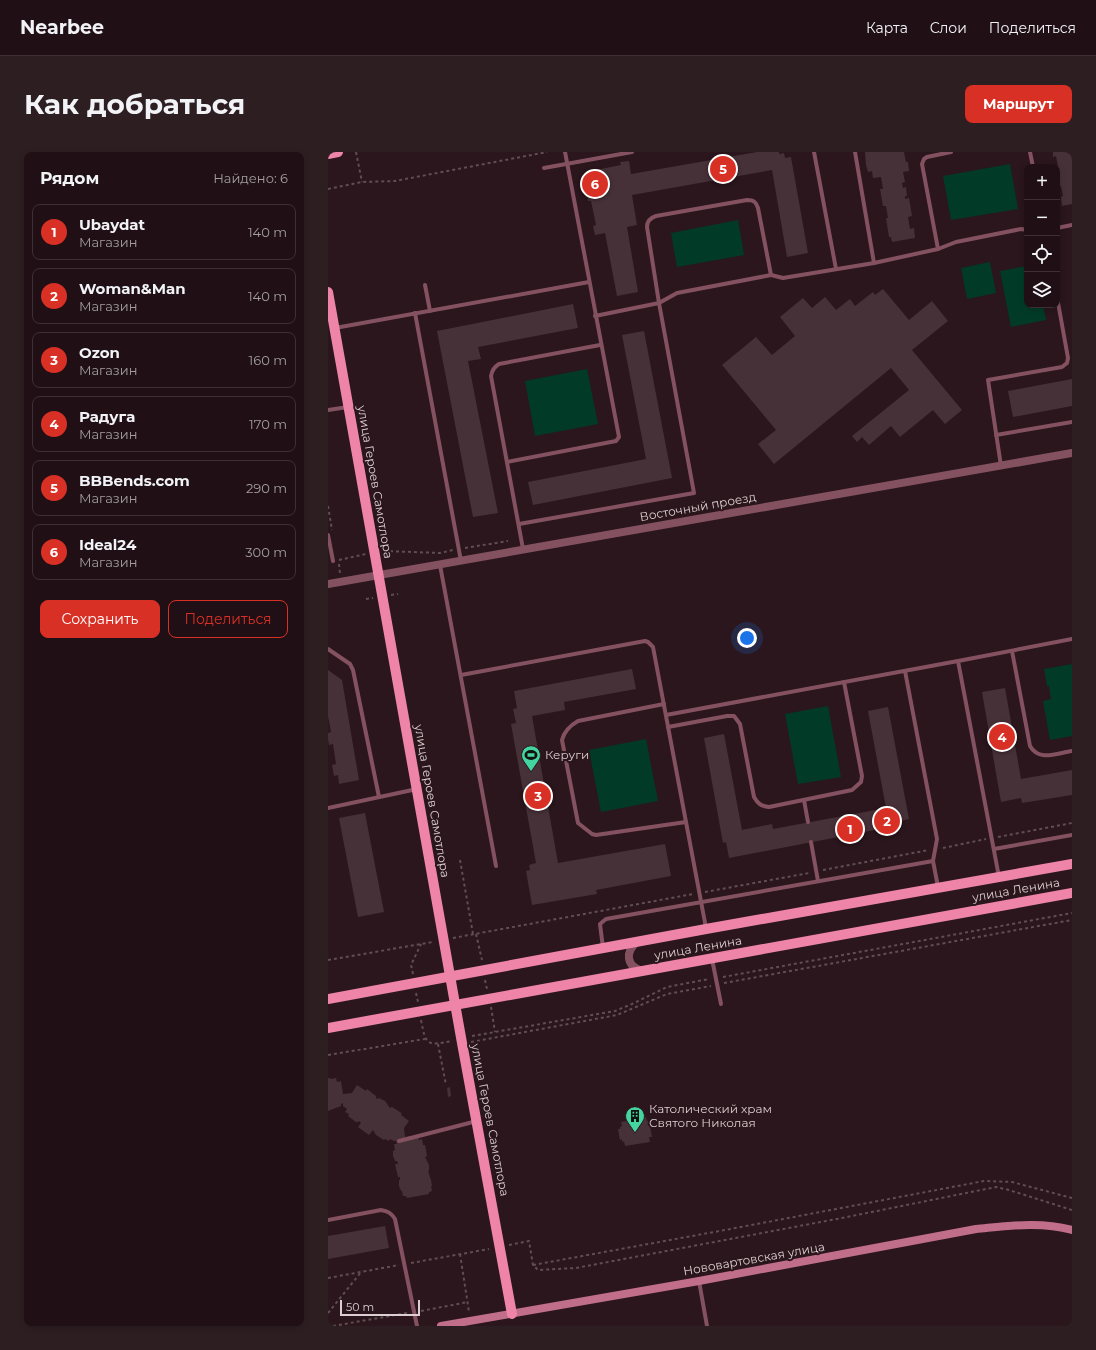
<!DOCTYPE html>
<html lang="ru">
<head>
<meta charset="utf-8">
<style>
	body { margin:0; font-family:Montserrat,sans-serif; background:#2d1e22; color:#f1f3f6 }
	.controls { position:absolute; right:12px; top:12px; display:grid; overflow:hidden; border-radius:8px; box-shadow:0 2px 6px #0003 }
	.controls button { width:36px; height:36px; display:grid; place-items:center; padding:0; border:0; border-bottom:1px solid #3d3034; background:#201015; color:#f1f3f6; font:20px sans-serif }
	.scale { position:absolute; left:12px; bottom:10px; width:80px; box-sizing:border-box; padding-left:4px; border:2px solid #dcced1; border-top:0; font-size:11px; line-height:14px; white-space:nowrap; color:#dcced1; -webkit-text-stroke:3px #2a161c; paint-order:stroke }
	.you { position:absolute; left:419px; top:486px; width:14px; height:14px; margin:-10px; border:3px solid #fff; border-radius:50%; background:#1a73e8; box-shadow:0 0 0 6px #1a73e833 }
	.badge { display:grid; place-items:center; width:26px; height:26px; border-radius:50%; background:#d93025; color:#fff; font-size:13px; font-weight:700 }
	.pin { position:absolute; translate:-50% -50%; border:2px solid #fff; box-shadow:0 1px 4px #0006 }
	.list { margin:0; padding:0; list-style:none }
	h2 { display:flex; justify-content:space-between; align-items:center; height:52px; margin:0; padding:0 16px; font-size:17px }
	h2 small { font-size:13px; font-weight:400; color:#a29da0 }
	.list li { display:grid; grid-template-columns:26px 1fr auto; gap:12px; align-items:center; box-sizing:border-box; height:56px; margin:0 8px 8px; padding:0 8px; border:1px solid #3d3034; border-radius:8px }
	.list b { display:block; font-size:15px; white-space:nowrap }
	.list p { margin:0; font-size:13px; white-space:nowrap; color:#a29da0 }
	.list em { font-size:13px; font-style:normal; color:#a29da0 }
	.actions { display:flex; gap:8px; padding:12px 16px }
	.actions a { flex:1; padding:9px 0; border:1px solid #d93025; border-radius:8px; text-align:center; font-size:14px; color:#d93025 }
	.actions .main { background:#d93025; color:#fff }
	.icon { flex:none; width:22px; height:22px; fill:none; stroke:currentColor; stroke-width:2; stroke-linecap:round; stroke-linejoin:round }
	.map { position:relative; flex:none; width:744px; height:1174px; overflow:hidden; border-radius:8px }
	header { display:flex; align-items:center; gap:24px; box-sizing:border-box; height:56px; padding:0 20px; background:#201015; border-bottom:1px solid #3d3034 }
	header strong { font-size:19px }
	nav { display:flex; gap:22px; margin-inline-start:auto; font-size:14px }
	.intro { display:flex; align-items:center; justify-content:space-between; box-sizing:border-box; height:96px; padding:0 24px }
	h1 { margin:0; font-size:28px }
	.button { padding:10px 18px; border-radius:8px; background:#d93025; color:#fff; font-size:14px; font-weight:700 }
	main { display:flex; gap:24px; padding:0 24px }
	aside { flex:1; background:#201015; border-radius:8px; box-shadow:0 2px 6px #0003 }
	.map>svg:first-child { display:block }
</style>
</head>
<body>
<header>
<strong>Nearbee</strong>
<nav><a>Карта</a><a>Слои</a><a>Поделиться</a></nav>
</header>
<div class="intro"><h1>Как добраться</h1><a class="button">Маршрут</a></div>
<main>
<aside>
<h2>Рядом<small>Найдено: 6</small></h2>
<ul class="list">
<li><span class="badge">1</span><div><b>Ubaydat</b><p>Магазин</p></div><em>140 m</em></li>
<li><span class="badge">2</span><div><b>Woman&amp;Man</b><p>Магазин</p></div><em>140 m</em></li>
<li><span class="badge">3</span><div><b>Ozon</b><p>Магазин</p></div><em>160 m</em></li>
<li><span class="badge">4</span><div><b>Радуга</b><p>Магазин</p></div><em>170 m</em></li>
<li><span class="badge">5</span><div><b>BBBends.com</b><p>Магазин</p></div><em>290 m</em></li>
<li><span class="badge">6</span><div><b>Ideal24</b><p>Магазин</p></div><em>300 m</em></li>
</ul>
<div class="actions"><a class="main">Сохранить</a><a>Поделиться</a></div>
</aside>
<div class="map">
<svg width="744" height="1174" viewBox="0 0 744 1174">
	<rect width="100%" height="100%" fill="#2a161c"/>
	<!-- green -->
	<g fill="#013b28">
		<polygon points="682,12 690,57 623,68 615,24"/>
		<polygon points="410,68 416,103 349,115 343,81"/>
		<polygon points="662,110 668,141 639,147 633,116"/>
		<polygon points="699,114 699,153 715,153 718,168 683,175 672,119"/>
		<polygon points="259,217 270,272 207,284 197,229"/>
		<polygon points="744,512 744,584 722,588 715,549 723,547 721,534 719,534 716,517"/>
		<polygon points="500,554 513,625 470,632 457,562"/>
		<polygon points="318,587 330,649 273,660 261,598"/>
	</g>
	<!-- building -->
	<g fill="#473138">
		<polygon points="429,0 451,0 451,2 456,1 457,6 463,5 480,101 459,105 444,18 304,43 309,73 299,75 310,140 289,144 277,81 267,83 265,74 268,73 263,49 260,49 259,40 261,39 258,20 293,13 292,10 301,9 303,22"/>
		<polygon points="537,0 576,0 578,10 580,10 581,19 575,20 577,30 574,31 575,36 578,35 579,44 577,44 577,47 581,46 584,64 580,65 582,77 586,76 587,86 564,90 563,85 561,85 558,66 560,66 558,54 555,54 552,37 555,37 553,25 545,26 544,19 540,20 538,13"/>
		<polygon points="725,0 744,0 744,52 734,54 733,45 735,44 733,34 731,34 729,25 729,14 730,14 728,4 725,5"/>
		<polygon points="555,137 581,168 604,149 620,169 584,198 634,258 617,272 605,258 572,285 563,274 541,293 534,285 529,290 524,284 581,238 563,216 446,312 430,292 448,278 394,213 428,185 444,203 467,184 452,165 475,146 484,156 497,145 508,158 522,147 527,154 545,140 547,143"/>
		<polygon points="245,152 250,176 150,195 153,207 140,209 170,361 145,365 109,179"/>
		<polygon points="316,179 344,326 205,353 200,330 318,307 294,183"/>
		<polygon points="744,227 744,254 685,265 680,239"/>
		<polygon points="304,517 308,537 236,550 237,558 204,564 230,711 337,692 343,724 268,738 269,742 204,753 198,719 202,718 201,713 208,711 183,572 188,571 185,557 189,556 186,539"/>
		<polygon points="0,518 14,528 31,628 11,632 10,623 6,624 4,613 8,612 5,592 1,593 0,587 0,581 3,580 0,564"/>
		<polygon points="677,536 693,627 744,618 744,643 694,651 693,646 673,650 654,540"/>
		<polygon points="560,555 581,667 572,669 572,671 567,672 567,674 401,706 398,690 395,691 376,586 396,582 414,678 444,672 445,677 558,656 540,559"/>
		<polygon points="37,661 56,760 30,765 11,666"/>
		<polygon points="0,926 2,926 3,927 8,926 9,930 13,929 15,942 24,941 29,933 38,939 39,937 48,944 48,946 50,947 51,946 57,949 62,956 64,955 72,960 74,962 73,963 81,969 76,976 77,985 90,983 91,988 94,987 95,993 97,993 98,998 99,1004 97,1005 101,1013 101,1019 100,1019 103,1028 104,1034 103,1034 104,1039 101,1040 101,1042 79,1046 78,1044 75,1044 74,1039 73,1039 71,1034 71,1028 72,1028 72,1025 70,1025 67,1012 70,1012 69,1009 67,1009 65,1004 65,999 67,998 66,992 69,992 68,989 66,989 62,987 61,989 57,987 56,988 48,983 45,978 41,983 30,975 33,971 31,969 30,970 28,970 20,964 21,962 17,960 19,957 15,954 15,951 13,952 13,954 0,959"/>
		<polygon points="122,935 123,944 120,945 119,936"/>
		<polygon points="318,965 319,969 321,969 324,985 321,985 322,990 297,994 296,989 294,990 294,987 292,988 290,977 292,977 292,975 294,974 293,970"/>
		<polygon points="57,1074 61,1096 0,1107 0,1084"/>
	</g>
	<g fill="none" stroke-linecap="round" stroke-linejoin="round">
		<!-- path -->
		<g stroke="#604e53" stroke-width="2" stroke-dasharray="3 3" stroke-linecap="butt">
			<polyline points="28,0 34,30"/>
			<polyline points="0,37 34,30 67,29 219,0"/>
			<polyline points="0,354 4,378"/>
			<polyline points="137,396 180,389"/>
			<polyline points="56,399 112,401 125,398"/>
			<polyline points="11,408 38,402"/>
			<polyline points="11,412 12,422"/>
			<polyline points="63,443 70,442"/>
			<polyline points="38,447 45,446"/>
			<polyline points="670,685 744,671"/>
			<polyline points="615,696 658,687"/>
			<polyline points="132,708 145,782"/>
			<polyline points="495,718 601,698"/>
			<polyline points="377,740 481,721"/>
			<polyline points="148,782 154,808"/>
			<polyline points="125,786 365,742"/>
			<polyline points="0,808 105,790"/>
			<polyline points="85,822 83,813 93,792"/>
			<polyline points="395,825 744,761"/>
			<polyline points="157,828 159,837"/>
			<polyline points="396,831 744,768"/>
			<polyline points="88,841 90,850"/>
			<polyline points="163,855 167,880"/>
			<path d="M93,868C98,893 98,894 124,889"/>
			<polyline points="144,884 287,859 304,852 339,835 381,827"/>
			<polyline points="143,890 289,863 339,842 383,834"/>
			<polyline points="110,892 118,933"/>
			<polyline points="0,903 97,887"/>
			<polyline points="181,1093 201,1089 205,1113 210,1118 248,1116 514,1066 668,1035 681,1038 744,1058"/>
			<polyline points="132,1102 141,1160"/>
			<polyline points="83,1111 161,1097"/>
			<polyline points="205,1113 397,1078 656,1029 684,1030 744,1046"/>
			<polyline points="0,1126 71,1113"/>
			<polyline points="93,1159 140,1150"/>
			<polyline points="0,1161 34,1119"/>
			<polyline points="5,1174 79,1161"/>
		</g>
		<!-- service -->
		<g stroke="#845161" stroke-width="4">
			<polyline points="486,0 508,117"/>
			<polyline points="527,0 546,111"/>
			<polyline points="702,0 705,15"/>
			<polyline points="216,16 304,0"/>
			<path d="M419,48C426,48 428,50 430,56L443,123L349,141L331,151L319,75C319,69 322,66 328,64Z"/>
			<polyline points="729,76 744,73"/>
			<polyline points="610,97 594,12 596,7 599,5 623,0"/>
			<polyline points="443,123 455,126 546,111 610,97 628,90 693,77 699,78"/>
			<polyline points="97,133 102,159"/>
			<polyline points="87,161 133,409"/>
			<polyline points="7,176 261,130"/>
			<polyline points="0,258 20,255"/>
			<polyline points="668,283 744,270"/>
			<polyline points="179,310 288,289 291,285 237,0"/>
			<polyline points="673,314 660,228 734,215 739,211 740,206 729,145"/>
			<polyline points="191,372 366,341 331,151 267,164"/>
			<polyline points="0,383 5,409"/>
			<path d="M195,397L163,224C164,218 166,215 171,212L272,193"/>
			<polyline points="112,413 168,714"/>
			<polyline points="0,497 22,512 25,518 51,645"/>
			<path d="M684,499L702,594C711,610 729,601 744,599"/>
			<polyline points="630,509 671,725"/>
			<polyline points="577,519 609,687 605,709 610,735"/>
			<polyline points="133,523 317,489 320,490 325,495 378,776"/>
			<path d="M336,552L250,569C243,573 236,580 234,588L250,671L264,682L268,683L358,670"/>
			<polyline points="338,563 630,509 744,487"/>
			<path d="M340,575L399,564H406L412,572L426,645C430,652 433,654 441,655L524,638L533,630L534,624L516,530"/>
			<polyline points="476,648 480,670"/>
			<polyline points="0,656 89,637"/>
			<polyline points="483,690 490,729"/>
			<polyline points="666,697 744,683"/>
			<polyline points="275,796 272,772 278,767 605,709"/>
			<polyline points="384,807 393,852"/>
			<polyline points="71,989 149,969"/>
			<path d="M0,1068L53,1058C60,1059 63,1061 67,1067L89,1174"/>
			<polyline points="371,1129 379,1174"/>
		</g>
		<!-- minor -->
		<g stroke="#845161" stroke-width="8">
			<polyline points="0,432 744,301"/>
			<path d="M309,790C297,800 298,814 314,819"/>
		</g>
		<!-- secondary -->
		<path stroke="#c06e89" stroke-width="8" d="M113,1174L371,1129L648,1077C680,1074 712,1069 744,1078"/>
		<!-- primary -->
		<g stroke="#ee84a8" stroke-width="10">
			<polyline points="0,2 10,0"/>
			<polyline points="0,140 134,891 184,1162"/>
			<polyline points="0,847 378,777 744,712"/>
			<polyline points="0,876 744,741"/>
		</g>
	</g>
	<!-- icons -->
	<defs>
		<g id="stadium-pin" transform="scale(1)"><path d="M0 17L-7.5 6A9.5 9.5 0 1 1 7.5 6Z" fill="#43d4a0" stroke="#2a161c"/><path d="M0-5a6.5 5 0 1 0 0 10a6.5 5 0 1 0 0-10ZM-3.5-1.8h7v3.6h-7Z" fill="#111"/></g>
		<g id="building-pin" transform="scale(1)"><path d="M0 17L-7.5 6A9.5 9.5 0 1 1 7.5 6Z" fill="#43d4a0" stroke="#2a161c"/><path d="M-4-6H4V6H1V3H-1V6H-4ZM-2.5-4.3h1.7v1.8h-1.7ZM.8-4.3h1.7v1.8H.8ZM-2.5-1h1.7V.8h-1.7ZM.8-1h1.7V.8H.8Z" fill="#111"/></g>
	</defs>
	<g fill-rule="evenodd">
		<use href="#stadium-pin" x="203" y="603"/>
		<use href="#building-pin" x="307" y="964"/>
	</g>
	<g text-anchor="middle" stroke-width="4" stroke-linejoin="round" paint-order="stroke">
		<!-- street labels -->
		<g font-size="12" fill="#dcced1" stroke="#2a161c">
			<text transform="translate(47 330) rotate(80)" y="4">улица Героев Самотлора</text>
			<text transform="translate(370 355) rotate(-10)" y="4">Восточный проезд</text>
			<text transform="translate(104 649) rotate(80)" y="4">улица Героев Самотлора</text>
			<text transform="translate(688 738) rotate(-10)" y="4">улица Ленина</text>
			<text transform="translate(370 796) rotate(-10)" y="4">улица Ленина</text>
			<text transform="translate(162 968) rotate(79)" y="4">улица Героев Самотлора</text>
			<text transform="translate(426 1107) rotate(-10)" y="4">Нововартовская улица</text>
		</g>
		<!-- poi labels -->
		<g font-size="12" fill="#dcced1" stroke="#2a161c" text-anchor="start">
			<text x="217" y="607">Керуги</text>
			<text x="321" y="961">Католический храм<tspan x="321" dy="14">Святого Николая</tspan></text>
		</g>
	</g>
</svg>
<div class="controls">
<button>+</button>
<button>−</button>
<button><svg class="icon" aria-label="locate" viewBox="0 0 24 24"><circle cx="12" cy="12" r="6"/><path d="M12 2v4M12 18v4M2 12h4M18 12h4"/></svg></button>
<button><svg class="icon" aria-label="layers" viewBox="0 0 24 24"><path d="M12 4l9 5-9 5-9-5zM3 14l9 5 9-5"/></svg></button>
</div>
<div class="scale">50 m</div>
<div class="you"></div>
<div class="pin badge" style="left:522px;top:677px">1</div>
<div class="pin badge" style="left:559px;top:669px">2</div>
<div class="pin badge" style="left:210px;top:644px">3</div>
<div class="pin badge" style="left:674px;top:585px">4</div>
<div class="pin badge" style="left:395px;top:17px">5</div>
<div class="pin badge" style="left:267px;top:32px">6</div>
</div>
</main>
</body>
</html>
